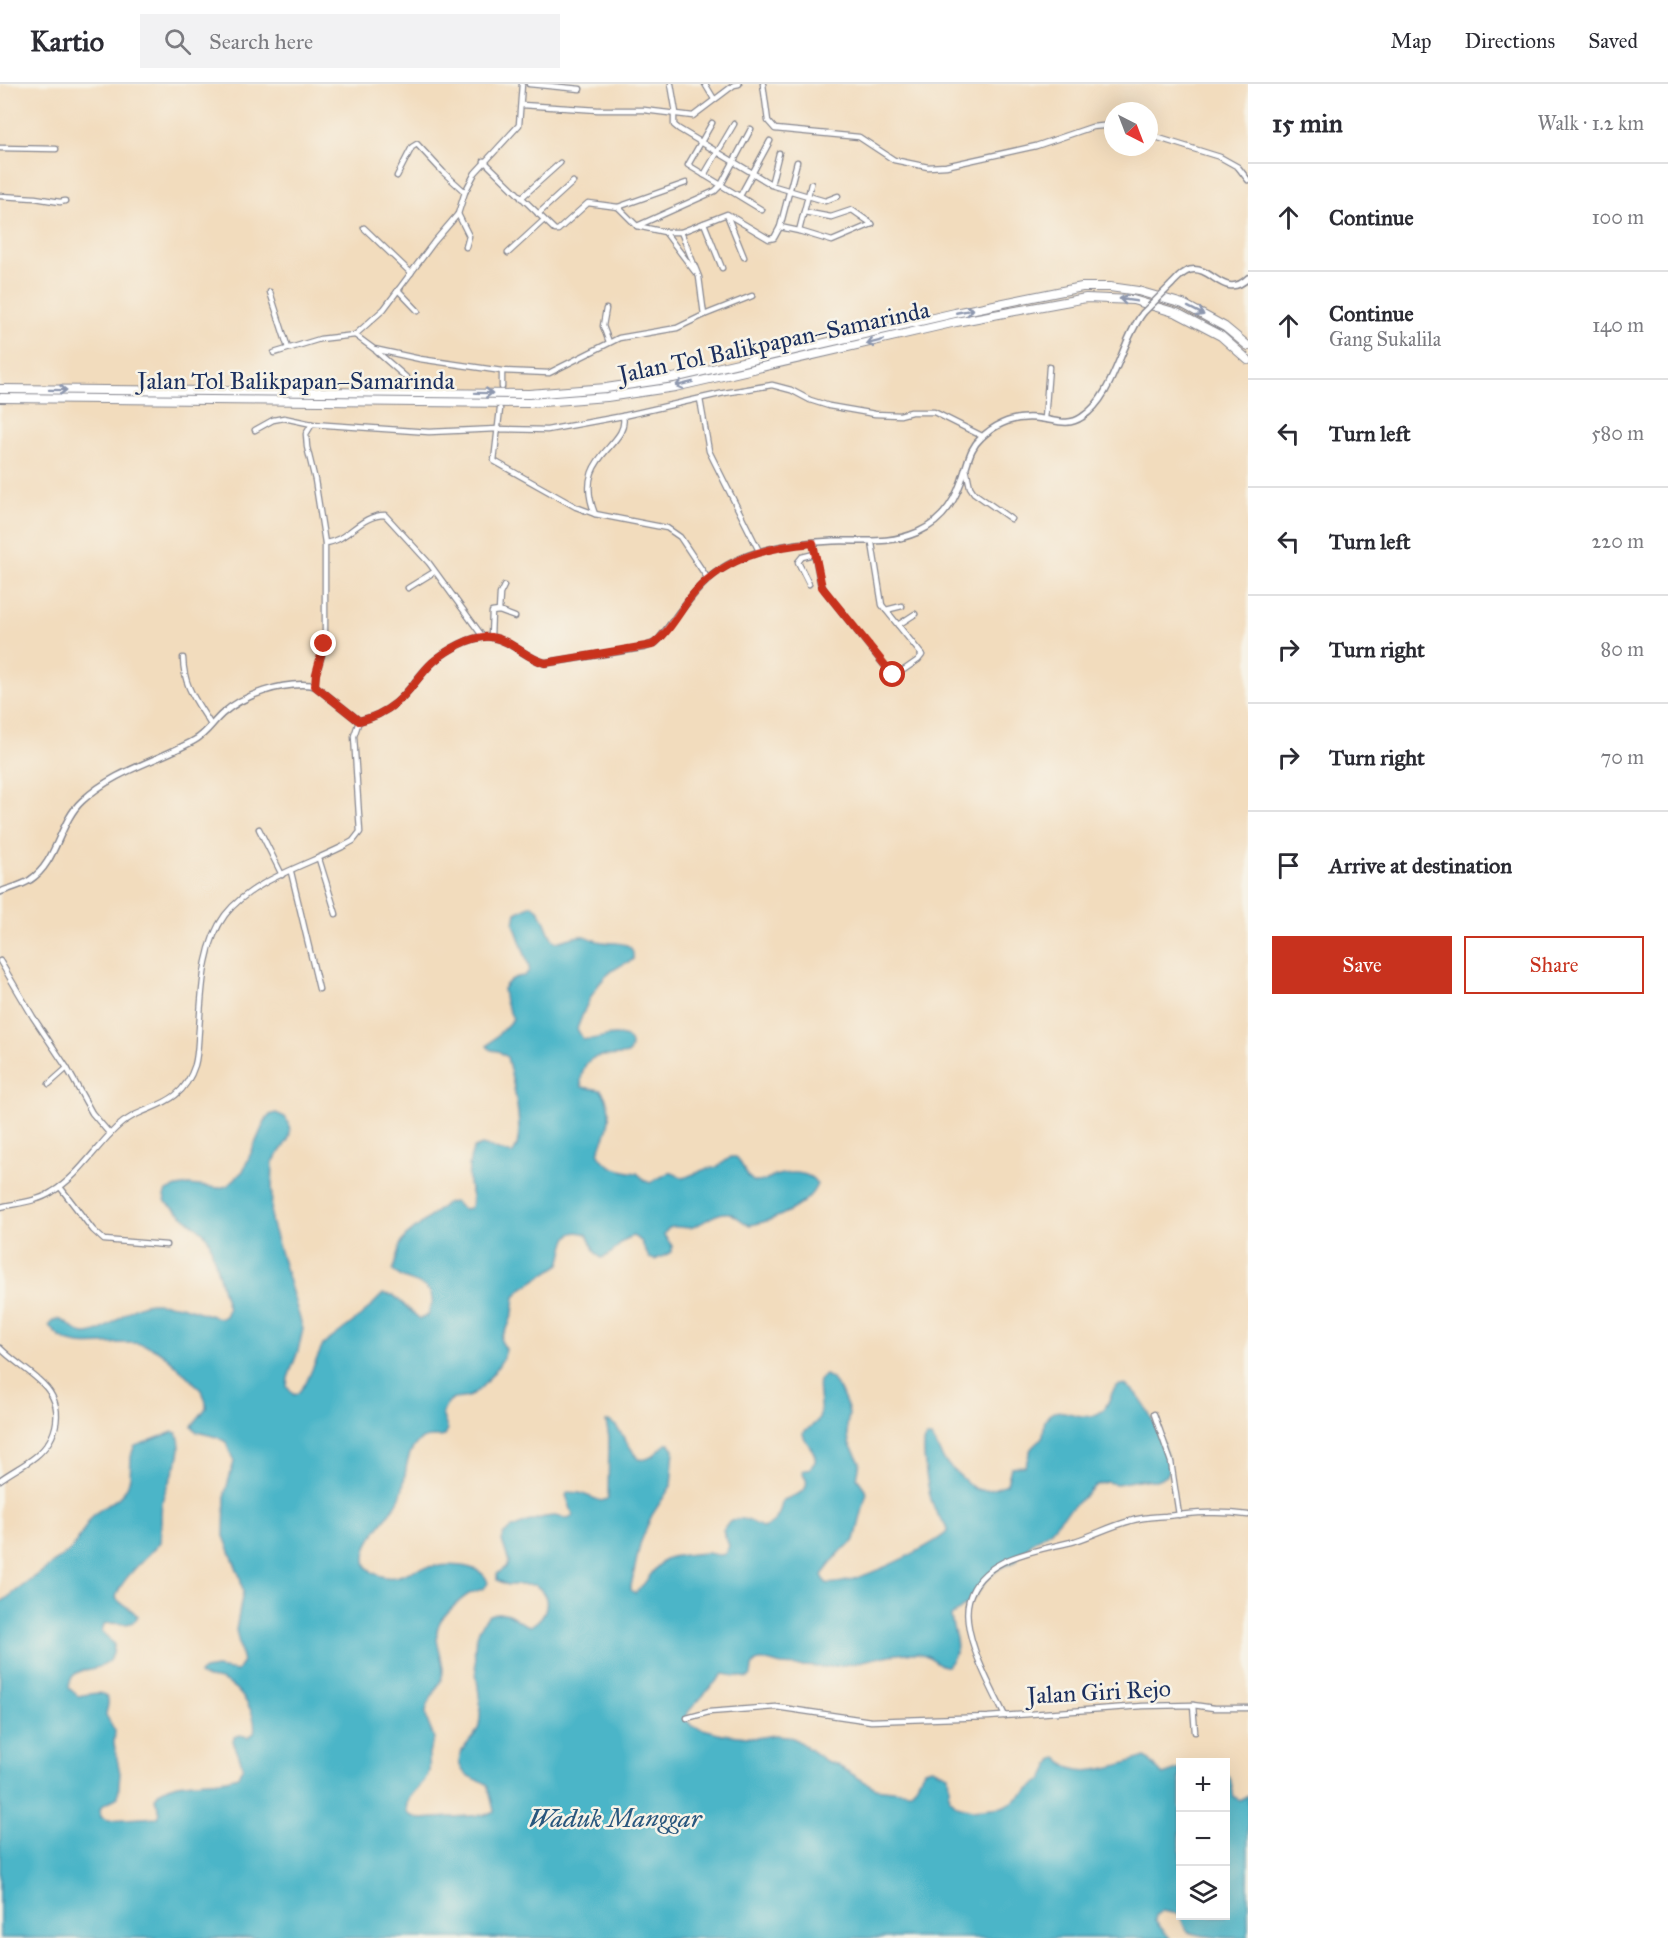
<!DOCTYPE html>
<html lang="en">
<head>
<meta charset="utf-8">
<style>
	body { margin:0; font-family:"IM FELL Great Primer",serif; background:#f2f2f3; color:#2b2b33 }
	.controls { position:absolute; right:18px; bottom:18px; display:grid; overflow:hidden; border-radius:0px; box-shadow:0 6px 24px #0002 }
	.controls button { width:54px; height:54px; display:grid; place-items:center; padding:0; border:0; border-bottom:2px solid #e1e1e2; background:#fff; color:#2b2b33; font:30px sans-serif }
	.compass { position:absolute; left:1104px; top:18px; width:54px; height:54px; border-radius:50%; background:#fff; box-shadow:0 6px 24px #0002; rotate:138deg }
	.stop { position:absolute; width:18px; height:18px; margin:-14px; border:4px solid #c8321e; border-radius:50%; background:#fff }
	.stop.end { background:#c8321e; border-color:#fff; box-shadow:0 2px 6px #0008 }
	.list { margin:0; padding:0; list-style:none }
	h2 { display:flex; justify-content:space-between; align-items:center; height:78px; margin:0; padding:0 24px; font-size:26px }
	h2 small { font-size:20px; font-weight:400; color:#7c7c81 }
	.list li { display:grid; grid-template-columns:39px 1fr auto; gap:18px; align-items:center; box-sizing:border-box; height:108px; padding:0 24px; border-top:2px solid #e1e1e2 }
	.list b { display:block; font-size:22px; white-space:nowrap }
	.list p { margin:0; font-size:20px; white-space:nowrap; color:#7c7c81 }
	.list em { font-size:20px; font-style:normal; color:#7c7c81 }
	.actions { display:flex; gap:12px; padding:18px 24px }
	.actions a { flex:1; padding:14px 0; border:2px solid #c8321e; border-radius:0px; text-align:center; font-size:21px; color:#c8321e }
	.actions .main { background:#c8321e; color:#fff }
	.icon { flex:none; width:33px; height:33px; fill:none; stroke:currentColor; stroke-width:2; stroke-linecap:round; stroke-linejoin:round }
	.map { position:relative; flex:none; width:1248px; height:1854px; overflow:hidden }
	header { display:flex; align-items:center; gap:36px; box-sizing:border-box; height:84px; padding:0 30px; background:#fff; border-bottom:2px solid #e1e1e2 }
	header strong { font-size:28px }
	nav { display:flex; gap:33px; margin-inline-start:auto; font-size:21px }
	.search { width:420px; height:54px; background:#f2f2f3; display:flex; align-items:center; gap:15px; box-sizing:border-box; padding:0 21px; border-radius:0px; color:#7c7c81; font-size:22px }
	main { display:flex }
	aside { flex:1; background:#fff }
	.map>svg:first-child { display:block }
</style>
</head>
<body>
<header>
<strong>Kartio</strong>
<div class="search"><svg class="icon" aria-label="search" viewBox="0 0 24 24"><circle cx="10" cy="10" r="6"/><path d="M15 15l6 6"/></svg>Search here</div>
<nav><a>Map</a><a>Directions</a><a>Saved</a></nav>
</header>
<main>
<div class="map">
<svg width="1248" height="1854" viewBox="0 0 1248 1854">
	<rect width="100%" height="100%" fill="#f7f3e8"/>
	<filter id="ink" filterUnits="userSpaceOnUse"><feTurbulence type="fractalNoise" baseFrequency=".0167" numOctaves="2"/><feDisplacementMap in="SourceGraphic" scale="12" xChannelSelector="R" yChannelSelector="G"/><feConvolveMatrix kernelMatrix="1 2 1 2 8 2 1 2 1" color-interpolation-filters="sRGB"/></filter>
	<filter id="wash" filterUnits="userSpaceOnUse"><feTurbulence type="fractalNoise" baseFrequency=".008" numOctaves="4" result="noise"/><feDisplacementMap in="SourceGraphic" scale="24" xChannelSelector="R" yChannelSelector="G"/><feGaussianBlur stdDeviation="1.35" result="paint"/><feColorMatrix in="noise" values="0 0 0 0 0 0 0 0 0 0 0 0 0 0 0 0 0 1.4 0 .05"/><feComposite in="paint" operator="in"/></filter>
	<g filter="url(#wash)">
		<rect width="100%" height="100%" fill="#f2dcbd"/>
		<!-- water -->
		<path fill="#4bb5c8" stroke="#337293" stroke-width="1.5" d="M531,821C546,827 545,848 555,858C564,857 575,851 583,852C589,853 595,857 602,858C614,860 636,855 633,876C629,878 624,879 620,882C597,893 585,923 577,945L583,955C595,957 605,950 617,951C629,951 635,961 628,970C612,974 592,966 584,984C581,991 580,996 582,1003L601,1006C616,1026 608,1048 598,1068C605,1084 621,1087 637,1089L646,1097L650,1099L670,1088L684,1094L703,1086L717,1083L731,1073H736C743,1079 746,1096 756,1098C762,1099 768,1094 774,1092C787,1088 810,1086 817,1100C809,1122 773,1137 750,1141C742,1139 737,1131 729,1129C717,1127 704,1139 693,1143C683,1147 669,1136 664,1151L672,1162V1168L655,1176L649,1174L641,1157L633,1152C619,1155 616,1171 601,1174L595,1168L587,1150C562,1141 566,1166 560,1180L520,1206L515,1213L513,1229L508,1243L501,1254V1257L506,1265C505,1277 482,1305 472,1311C455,1320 453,1305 442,1330L448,1346L445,1352C437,1355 427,1350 419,1357C402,1373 408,1394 400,1413C391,1434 359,1456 366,1482C372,1490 384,1495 395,1493C403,1492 412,1486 421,1484C439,1481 482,1476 488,1499C484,1507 476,1506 469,1510C460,1515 451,1525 444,1532C429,1550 442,1566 443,1586C443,1602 427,1613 426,1629C426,1639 432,1646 434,1655C433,1660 430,1664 429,1669C428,1678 432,1684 427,1693C420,1705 401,1715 408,1730L420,1735L485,1731L494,1727L488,1701C479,1694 465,1696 460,1681C455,1666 476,1655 479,1642C486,1604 459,1562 489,1531C512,1523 514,1538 530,1542C547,1533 554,1513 535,1501H507L497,1496V1490L506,1483L509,1478L502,1457L503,1451C510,1442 543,1432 554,1432C562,1432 566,1437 573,1431L566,1411L568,1408L580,1409L601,1417L608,1415L609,1353L606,1338L609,1337L616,1342L638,1375C651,1378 657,1367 666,1360H670L674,1365L671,1402L652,1431L640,1460L631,1502V1506L635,1509C647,1500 652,1483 668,1474C671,1472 701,1469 706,1469C713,1469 718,1473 725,1470L729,1462L723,1446C733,1428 749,1435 763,1444C777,1438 780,1431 782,1417C790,1412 810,1410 806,1395C805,1392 803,1390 802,1387L810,1384L815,1378C817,1365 804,1360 803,1349C807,1345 814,1341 818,1336C824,1326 816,1308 819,1296L825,1291L831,1294L840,1306L847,1322L849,1329L847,1342L849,1359L860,1378L857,1394L867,1408L855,1456L839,1469L822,1491L826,1499C847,1504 931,1464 947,1448C947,1438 940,1436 936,1428C929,1417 920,1363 926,1353H931L945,1378L972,1403C983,1410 996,1404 1007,1400L1011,1383L1025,1382C1028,1377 1028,1370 1031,1365C1034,1360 1041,1357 1043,1351C1045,1342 1042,1337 1050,1330C1061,1322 1077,1335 1090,1332C1114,1328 1107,1304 1120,1301C1140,1296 1172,1373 1169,1388L1166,1392L1156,1396H1138L1117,1400L1106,1398L1096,1401L1062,1433L1051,1446L1033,1458L1020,1471L1016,1477L1000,1484L990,1492L972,1516L951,1532C953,1553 965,1562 947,1582C938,1584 932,1569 915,1569C882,1568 852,1584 819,1583C807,1582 794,1582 782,1581C774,1580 768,1575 759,1577C754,1578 755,1579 752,1583L751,1591L748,1594L723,1590L688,1628L686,1636L692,1642L722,1650L756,1654L774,1651L788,1652L795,1655L826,1677L837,1681L875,1704L910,1708L915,1703L924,1686L932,1684L948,1691L950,1715L957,1722L972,1726L1002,1723L1011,1719L1038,1699L1043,1695L1053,1675L1058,1674C1063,1678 1067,1683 1074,1685C1092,1691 1126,1679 1145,1673C1152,1676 1156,1685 1163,1691L1180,1685V1832H1226V1689L1230,1693L1234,1713L1240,1716L1248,1711V1854C1233,1854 1198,1854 1187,1847C1183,1843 1182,1835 1179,1830L1162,1827L1156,1831L1155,1837L1170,1854H0V1519L68,1468C80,1457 83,1444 92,1433C102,1421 120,1418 127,1403C134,1389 127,1374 135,1362L173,1348L177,1349C188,1372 165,1397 162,1419C160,1432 162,1445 160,1458C148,1473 119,1496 116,1514C122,1522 132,1524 137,1532L136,1536C127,1544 115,1537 104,1540L102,1547L114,1561C113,1599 70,1572 69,1604L78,1612C87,1610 111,1604 108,1620C108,1624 106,1627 106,1631L115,1647L114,1660L120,1689L118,1713L102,1722L100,1726L101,1733L108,1736L158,1733L160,1729L155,1715C161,1696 203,1698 220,1696C226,1696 232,1693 238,1692L243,1682L233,1657L234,1653L240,1651L248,1653L254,1649C258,1631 241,1604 223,1597C215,1594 206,1595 199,1591L200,1589L204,1586L216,1584L237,1587L243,1578L236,1546L243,1508L240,1493L224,1452L225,1409L234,1378L226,1358L217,1353L197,1348L192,1342L206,1324C207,1310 198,1302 188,1293C178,1283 166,1270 153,1264C121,1248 71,1278 49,1241C60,1225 73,1249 85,1250C109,1250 126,1220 152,1219C175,1218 195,1227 216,1233C221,1235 221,1234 225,1232L228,1225L209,1156L204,1149L166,1118L164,1112L166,1107L177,1103L189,1101L218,1104L227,1102L243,1087L265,1037L270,1031L276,1029L285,1033L289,1040L290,1049L288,1056L273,1078L271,1137L303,1245L298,1267L288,1294L287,1303L294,1311L298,1309L306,1299L323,1261L361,1232L383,1210L393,1211L420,1235L427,1232L433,1217C429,1194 404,1201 393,1186L400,1161L406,1152L447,1119L455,1118L463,1125L470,1124C475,1115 470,1109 469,1099C468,1088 469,1074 474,1064L482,1061L512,1070C528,1055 512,993 507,973L498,967L491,966L487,962L513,935L505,918L503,905C509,896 513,893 524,892L529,887V882L514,840L516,829Z"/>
	</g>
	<g filter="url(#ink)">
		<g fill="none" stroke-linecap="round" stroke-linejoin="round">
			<!-- minor casing -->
			<g stroke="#86868e" stroke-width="7">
				<g id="minor">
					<polyline points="529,0 580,5"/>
					<polyline points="671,0 676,29"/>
					<polyline points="705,0 714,15"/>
					<polyline points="763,0 768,37 775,45 859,53 894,76 928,83 946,82 1036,62 1092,43 1113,41"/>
					<polyline points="522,21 598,26 644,26 693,32 734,1 739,0"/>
					<polyline points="674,29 674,41 679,45 774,102 808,112 799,147 832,157 872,140"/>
					<polyline points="712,39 688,81 762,126"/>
					<polyline points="1149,51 1220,73 1238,83 1248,96"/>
					<polyline points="0,64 56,65"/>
					<polyline points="484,77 555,146 558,146 588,119 618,123 637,142 665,148 681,148 727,130 769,155 774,154 780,143"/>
					<polyline points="797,78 780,143 799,147"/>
					<polyline points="704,91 734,40"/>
					<polyline points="397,92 412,63 417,60 443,88 465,108"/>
					<polyline points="811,100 808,112 825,117 838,112"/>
					<polyline points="771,101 779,69"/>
					<polyline points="0,112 35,114 60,118 65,117"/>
					<polyline points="740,112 770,57"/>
					<polyline points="521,114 560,79"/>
					<polyline points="618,123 686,99"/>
					<polyline points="804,128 831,133 852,126 872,140"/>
					<polyline points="458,130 469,152 466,163"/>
					<polyline points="538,130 573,98"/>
					<polyline points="727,131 744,173"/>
					<polyline points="704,139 722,184"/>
					<polyline points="637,142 715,107 721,101 751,45"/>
					<polyline points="364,144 411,189"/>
					<polyline points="665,148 695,188"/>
					<polyline points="508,169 544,136"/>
					<polyline points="398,206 418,227"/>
					<polyline points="270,208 288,264"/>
					<polyline points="606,225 603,242 609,258"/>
					<polyline points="704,231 752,212"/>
					<polyline points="355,251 374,265 420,275 502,287 549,289 619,254 677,244 704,231 699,193 681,148"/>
					<polyline points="376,267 408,295"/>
					<polyline points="274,269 320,255 355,251 384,225 434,158 458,130 465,108 475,89 519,41 522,0"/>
					<polyline points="502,303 502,287"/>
					<polyline points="700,315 709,367 759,467"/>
					<polyline points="500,325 494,377 576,423 595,430 667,444 680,453 708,495"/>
					<polyline points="1045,335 1049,283"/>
					<polyline points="312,340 306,350 307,363 315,396 325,459 325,550 323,567 316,590 315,602"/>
					<polyline points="255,346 273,336 284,334 312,340 429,348 498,345 547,346 623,332"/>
					<polyline points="966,384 970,403 974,409 1011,435"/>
					<path d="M595,430C571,371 630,363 623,332L724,309L772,301L791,306L810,316L829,322L875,330L900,331L911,328H934L982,352"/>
					<path d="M325,459C348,457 360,431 385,431L429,479L483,553"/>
					<polyline points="813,459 820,498 825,507 892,591 895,592 918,576 922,571 882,521 872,459"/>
					<polyline points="809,500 798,478 802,473 814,470"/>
					<polyline points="408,504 434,488"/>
					<polyline points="886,526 902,522"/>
					<polyline points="499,527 500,510 504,502"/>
					<polyline points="898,541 915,530"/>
					<polyline points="491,553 492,528 499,527 515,533"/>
					<path d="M183,574C184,604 196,616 211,641"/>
					<polyline points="259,745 282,791"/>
					<polyline points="319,775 336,830"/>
					<polyline points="291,788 319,905"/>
					<polyline points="0,877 33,933 67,984 92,1029 110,1050"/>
					<polyline points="49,1000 67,984"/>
					<polyline points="60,1103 93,1146 104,1156 166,1161"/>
					<path d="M0,1123C17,1119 37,1118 52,1108C78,1093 95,1064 116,1044C143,1018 180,1028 195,981C198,970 198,957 199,945C202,908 202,862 225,831C251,797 304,782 342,763L353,757L360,748L354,652L359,637"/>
					<path d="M0,1264C13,1277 30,1287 43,1300C65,1322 59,1354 35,1373C25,1381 11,1388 0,1396"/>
					<polyline points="1154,1330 1171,1378 1179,1431"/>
					<polyline points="1193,1621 1195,1648"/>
					<path d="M1005,1632C991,1603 960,1549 969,1516C981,1472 1038,1467 1075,1457C1094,1451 1111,1442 1130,1437C1142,1433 1154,1433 1166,1432C1194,1429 1220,1427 1248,1431"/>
					<polyline points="687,1634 709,1628 776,1623 871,1637 988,1633 1143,1622 1193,1621 1214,1624 1248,1624"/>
				</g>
			</g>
			<!-- tertiary casing -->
			<g stroke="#86868e" stroke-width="8">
				<g id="tertiary">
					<path d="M1171,201C1176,196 1182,188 1190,186C1212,181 1224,217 1248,194"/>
					<path d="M0,808C10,804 21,802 30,796C57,779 59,738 82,717C115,686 158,677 195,656C206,650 213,638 222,630C243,611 282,598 311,601L315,602L359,637C372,634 385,628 396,619C410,608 419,590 433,578C447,566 472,551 491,553C511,556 525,574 545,579L645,563L655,559L660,554C675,535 688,514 706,497C739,466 789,459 833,457C864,456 888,461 918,448C945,436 957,414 965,386C969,374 971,363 981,354C998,337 1019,331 1043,335C1057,337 1069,342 1082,333C1114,313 1120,259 1143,229"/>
				</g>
			</g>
			<!-- motorway casing -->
			<g stroke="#86868e" stroke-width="10">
				<g id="motorway">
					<polyline points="0,305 529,310 606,304 673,294 955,229 1082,203 1110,203 1138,207 1183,220 1225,243 1248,262"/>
					<polyline points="0,314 529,319 607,313 675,303 956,238 1086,214 1133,216 1177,229 1221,252 1248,276"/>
				</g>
			</g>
			<!-- minor -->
			<use href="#minor" stroke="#fff" stroke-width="4.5"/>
			<!-- tertiary -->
			<use href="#tertiary" stroke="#fff" stroke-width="5"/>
			<!-- motorway -->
			<use href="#motorway" stroke="#fff" stroke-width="8"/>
			<!-- tertiary-bridge casing -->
			<g stroke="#86868e" stroke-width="8" stroke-linecap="butt">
				<polyline id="tertiary-bridge" points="1143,229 1171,201"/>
			</g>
			<!-- tertiary-bridge -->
			<use href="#tertiary-bridge" stroke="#fff" stroke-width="5"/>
		</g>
		<!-- one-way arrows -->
		<defs><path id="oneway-shaft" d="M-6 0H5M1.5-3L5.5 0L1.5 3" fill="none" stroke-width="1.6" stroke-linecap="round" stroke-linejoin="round" transform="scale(1.5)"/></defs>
		<g stroke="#8d97ae">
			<use href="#oneway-shaft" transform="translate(1128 216) rotate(-172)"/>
			<use href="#oneway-shaft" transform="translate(965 227) rotate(-11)"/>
			<use href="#oneway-shaft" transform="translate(1196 227) rotate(27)"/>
			<use href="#oneway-shaft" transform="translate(875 258) rotate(166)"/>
			<use href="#oneway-shaft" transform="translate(684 300) rotate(166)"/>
			<use href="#oneway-shaft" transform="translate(58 306) rotate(1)"/>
			<use href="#oneway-shaft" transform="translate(484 309) rotate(1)"/>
		</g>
	</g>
	<g fill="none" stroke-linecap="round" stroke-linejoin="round" filter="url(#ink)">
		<!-- route -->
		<path stroke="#c8321e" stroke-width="8" d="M324,560L316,590L315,602L359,637C372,634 385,628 396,619C410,608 419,591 433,578C447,566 472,551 491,553C512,556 525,574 545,579L652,561C668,550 679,529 690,514C720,475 766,463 813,459L822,503L893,591"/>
	</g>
	<g text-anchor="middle" stroke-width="5" stroke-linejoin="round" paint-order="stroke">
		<!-- street labels -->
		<g font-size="24" fill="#1b2f5e" stroke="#f7f3e8">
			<text transform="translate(774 258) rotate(-12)" y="8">Jalan Tol Balikpapan–Samarinda</text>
			<text x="296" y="305">Jalan Tol Balikpapan–Samarinda</text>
			<text transform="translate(1099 1608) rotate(-3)" y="8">Jalan Giri Rejo</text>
		</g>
		<!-- water labels -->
		<g font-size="26" font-style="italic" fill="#29577e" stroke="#f7f3e8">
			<text x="615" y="1743">Waduk Manggar</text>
		</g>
	</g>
</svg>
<div class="controls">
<button>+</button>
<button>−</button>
<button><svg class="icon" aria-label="layers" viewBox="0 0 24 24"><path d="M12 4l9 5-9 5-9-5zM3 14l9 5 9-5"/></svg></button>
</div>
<svg class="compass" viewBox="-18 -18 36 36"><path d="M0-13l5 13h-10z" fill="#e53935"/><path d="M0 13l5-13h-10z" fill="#7c7c81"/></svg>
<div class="stop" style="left:893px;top:591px"></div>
<div class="stop end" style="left:324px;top:560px"></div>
</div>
<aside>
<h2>15 min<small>Walk · 1.2 km</small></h2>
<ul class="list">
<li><svg class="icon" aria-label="ahead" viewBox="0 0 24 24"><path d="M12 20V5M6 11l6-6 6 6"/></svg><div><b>Continue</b></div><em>100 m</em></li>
<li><svg class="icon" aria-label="ahead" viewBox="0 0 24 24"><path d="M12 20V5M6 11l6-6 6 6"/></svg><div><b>Continue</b><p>Gang Sukalila</p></div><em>140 m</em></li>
<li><svg class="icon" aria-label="left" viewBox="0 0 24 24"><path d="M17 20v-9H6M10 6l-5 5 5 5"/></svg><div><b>Turn left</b></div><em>580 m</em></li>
<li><svg class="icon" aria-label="left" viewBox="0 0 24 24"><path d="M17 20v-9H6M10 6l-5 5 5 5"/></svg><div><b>Turn left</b></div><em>220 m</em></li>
<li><svg class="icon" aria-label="right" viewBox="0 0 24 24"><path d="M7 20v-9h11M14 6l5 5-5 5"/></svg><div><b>Turn right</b></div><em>80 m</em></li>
<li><svg class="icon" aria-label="right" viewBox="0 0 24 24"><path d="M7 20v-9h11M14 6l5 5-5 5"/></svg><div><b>Turn right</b></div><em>70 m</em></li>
<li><svg class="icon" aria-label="arrive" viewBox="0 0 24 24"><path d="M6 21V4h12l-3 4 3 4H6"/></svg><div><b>Arrive at destination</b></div></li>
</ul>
<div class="actions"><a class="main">Save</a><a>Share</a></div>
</aside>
</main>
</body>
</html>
